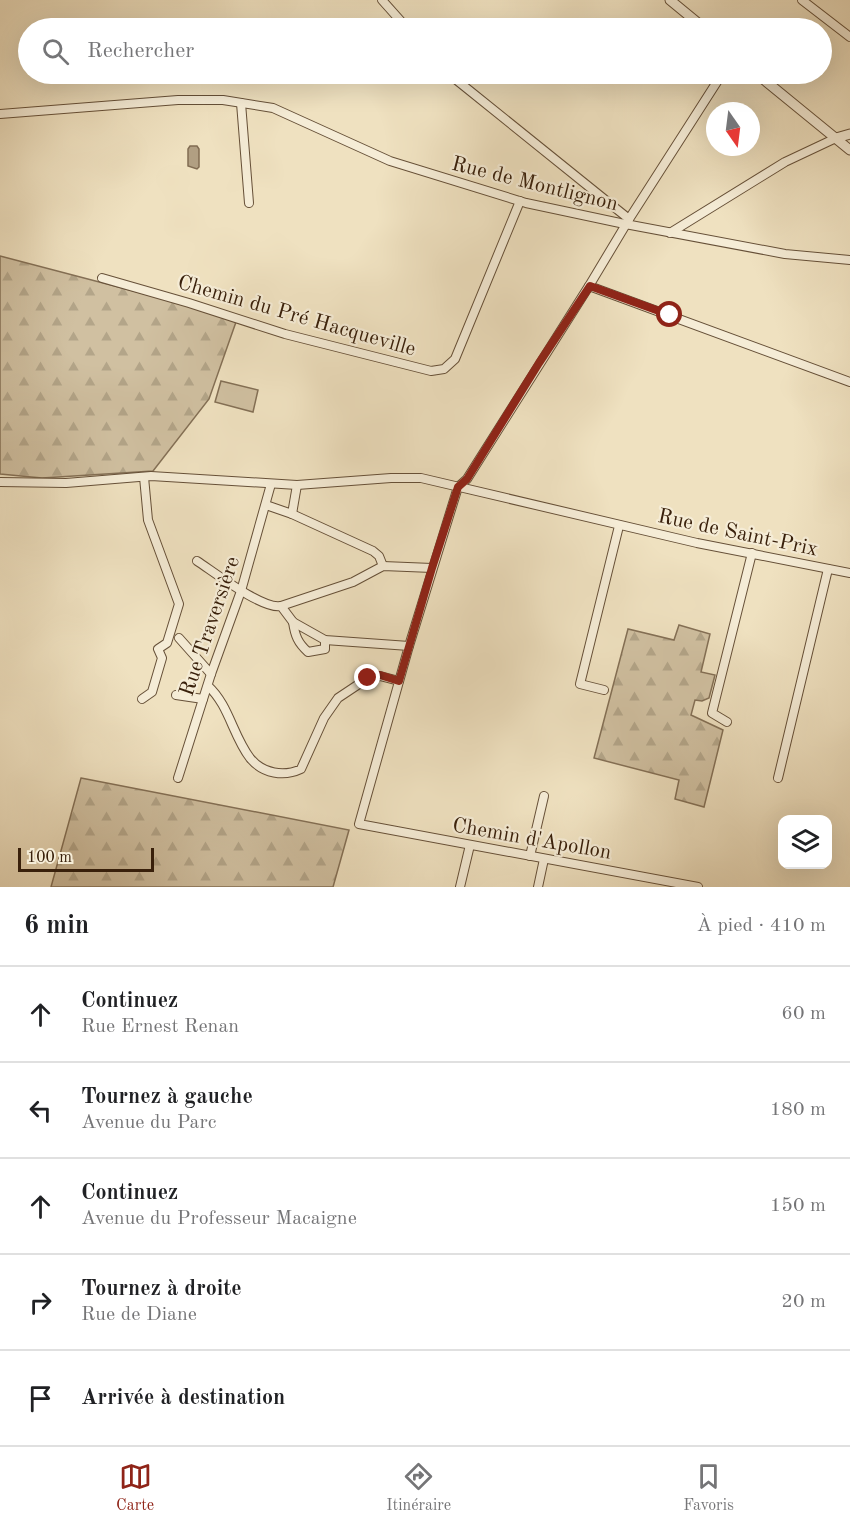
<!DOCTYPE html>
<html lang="fr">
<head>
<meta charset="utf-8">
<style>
	body { margin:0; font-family:"Old Standard TT",serif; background:#f2f2f2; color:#202124 }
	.controls { position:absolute; right:18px; bottom:18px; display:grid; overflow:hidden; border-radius:12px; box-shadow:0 6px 24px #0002 }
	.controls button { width:54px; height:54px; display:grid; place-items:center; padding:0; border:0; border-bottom:2px solid #e0e0e0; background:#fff; color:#202124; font:30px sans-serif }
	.compass { position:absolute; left:706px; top:102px; width:54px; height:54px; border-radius:50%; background:#fff; box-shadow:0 6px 24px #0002; rotate:166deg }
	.scale { position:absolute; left:18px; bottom:15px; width:136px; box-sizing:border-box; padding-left:6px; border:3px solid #39200b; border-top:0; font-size:16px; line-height:21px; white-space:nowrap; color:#39200b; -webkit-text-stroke:4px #f5ecd6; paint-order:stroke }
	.stop { position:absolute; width:18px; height:18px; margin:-14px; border:4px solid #8f2418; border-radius:50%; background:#fff }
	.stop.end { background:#8f2418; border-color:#fff; box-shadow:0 2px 6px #0008 }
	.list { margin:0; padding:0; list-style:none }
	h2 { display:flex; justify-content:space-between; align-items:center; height:78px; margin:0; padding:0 24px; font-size:26px }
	h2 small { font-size:20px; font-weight:400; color:#757577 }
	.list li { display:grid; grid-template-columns:39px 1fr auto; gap:18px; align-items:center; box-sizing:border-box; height:96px; padding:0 24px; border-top:2px solid #e0e0e0 }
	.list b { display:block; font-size:22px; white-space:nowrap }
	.list p { margin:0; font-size:20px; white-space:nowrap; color:#757577 }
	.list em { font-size:20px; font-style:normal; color:#757577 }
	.icon { flex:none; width:33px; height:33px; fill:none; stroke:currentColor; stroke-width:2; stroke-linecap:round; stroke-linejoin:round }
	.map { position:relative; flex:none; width:850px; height:887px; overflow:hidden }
	.search { position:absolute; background:#fff; box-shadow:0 6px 24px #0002; left:18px; right:18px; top:18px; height:66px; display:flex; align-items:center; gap:15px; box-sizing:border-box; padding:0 21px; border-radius:33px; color:#757577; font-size:22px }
	.sheet { height:558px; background:#fff }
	nav { display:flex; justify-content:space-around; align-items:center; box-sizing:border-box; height:84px; border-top:2px solid #e0e0e0; background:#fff; font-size:16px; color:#757577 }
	nav a { display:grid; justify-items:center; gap:3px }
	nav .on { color:#8f2418 }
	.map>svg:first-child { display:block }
</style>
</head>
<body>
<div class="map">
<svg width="850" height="887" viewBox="0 0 850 887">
	<defs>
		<pattern id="forest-firs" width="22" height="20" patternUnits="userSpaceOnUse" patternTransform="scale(1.5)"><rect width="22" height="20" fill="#d0c0a1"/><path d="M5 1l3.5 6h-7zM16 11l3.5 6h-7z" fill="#b3a589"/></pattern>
	</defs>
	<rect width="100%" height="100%" fill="#efe1c0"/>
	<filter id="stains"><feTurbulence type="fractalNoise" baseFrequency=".00333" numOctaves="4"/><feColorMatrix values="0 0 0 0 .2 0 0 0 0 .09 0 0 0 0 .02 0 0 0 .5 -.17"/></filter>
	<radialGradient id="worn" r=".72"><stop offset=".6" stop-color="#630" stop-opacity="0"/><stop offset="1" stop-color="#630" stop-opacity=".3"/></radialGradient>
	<!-- grass -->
	<polygon fill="#d0c0a1" stroke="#847056" stroke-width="1.5" points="221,381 258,390 253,412 215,402"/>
	<!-- forest -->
	<g fill="url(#forest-firs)" stroke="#847056" stroke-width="1.5">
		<polygon points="0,256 187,305 236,322 209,399 153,471 42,478 0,474"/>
		<polygon points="679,625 710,634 701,672 715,675 709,698 702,701 695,700 691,715 723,730 704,807 675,799 679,780 594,758 628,629 674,640"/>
		<polygon points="81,778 349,830 333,887 51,887"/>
	</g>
	<!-- water -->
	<polygon fill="#b19f82" stroke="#816c52" stroke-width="1.5" points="190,146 197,146 199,149 199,167 197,169 188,166 188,149"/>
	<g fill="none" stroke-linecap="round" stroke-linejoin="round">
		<!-- minor casing -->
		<g stroke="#665038" stroke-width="10">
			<g id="minor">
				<polyline points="382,0 407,28"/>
				<polyline points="802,0 850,37"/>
				<polyline points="449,74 629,219"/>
				<polyline points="241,103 249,203"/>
				<polyline points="0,114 178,100 223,100 273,108 390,161 526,203 620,223 785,254 850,260"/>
				<polyline points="670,233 785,162 836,138"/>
				<polyline points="102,278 189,303 285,334 431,371 444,369 455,359 520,201"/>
				<polyline points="589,286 850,382"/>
				<polyline points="0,482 66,483 151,476 297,485 391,478 421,478 697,543 850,573"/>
				<polyline points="266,505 292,514 373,551 379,556 383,566"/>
				<polyline points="292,514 297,485"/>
				<path d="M197,561C214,572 263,610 281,606L293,622L325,640L409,646"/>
				<polyline points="281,606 353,582 383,566 432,568"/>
				<path d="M293,622C295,636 298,643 308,652L325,649V640"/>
				<polyline points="179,638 211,674"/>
				<path d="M208,686C229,705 233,736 250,758C263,774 284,777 301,769L324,718L338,698L368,678L380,676L399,681"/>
				<polyline points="604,690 580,684 619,526"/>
				<polyline points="176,695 203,699"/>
				<polyline points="142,699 152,692 162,658 158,649 167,643 179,604 148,520 144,477"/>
				<polyline points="727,722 712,713 752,553"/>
				<polyline points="178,778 211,674 241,591 271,484"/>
				<polyline points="778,778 828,569"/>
				<polyline points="530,856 544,796"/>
				<polyline points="460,887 470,845"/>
				<polyline points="538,887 544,859"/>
				<polyline points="698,887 359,824 409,646 458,487 467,479 589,286 631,216 722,74"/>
			</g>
		</g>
		<!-- tertiary casing -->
		<g stroke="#665038" stroke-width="11">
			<g id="tertiary">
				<polyline points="670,0 704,28"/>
				<polyline points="757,74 850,150"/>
				<polyline points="836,138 850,134"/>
			</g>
		</g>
		<!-- minor -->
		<use href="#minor" stroke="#f5ecd6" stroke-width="8"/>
		<!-- tertiary -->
		<use href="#tertiary" stroke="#f5ecd6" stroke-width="9"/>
	</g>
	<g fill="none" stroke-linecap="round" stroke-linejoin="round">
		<!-- route -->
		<polyline stroke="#8f2418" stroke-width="8" points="368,678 380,675 399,681 432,568 458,487 467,479 539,363 590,286 670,315"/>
	</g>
	<g text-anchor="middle" stroke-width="4.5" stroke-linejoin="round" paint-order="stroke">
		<!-- street labels -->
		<g font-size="21" fill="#39200b" stroke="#f5ecd6">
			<text transform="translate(535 183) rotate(14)" y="7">Rue de Montlignon</text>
			<text transform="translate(297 315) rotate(16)" y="7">Chemin du Pré Hacqueville</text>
			<text transform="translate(738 532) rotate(12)" y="7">Rue de Saint-Prix</text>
			<text transform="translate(209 626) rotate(-71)" y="7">Rue Traversière</text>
			<text transform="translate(532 838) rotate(10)" y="7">Chemin d'Apollon</text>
		</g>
	</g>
	<rect width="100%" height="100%" filter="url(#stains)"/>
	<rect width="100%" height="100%" fill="url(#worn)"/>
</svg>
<div class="controls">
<button><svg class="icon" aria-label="layers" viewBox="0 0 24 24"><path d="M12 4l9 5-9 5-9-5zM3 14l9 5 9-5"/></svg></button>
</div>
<svg class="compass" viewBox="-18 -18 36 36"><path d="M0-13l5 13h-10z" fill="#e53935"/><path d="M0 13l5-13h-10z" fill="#757577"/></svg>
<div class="scale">100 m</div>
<div class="stop" style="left:670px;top:315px"></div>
<div class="stop end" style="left:368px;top:678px"></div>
<div class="search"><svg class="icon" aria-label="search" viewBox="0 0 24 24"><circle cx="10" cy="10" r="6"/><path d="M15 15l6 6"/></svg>Rechercher</div>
</div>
<section class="sheet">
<h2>6 min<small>À pied · 410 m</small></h2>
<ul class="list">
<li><svg class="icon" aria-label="ahead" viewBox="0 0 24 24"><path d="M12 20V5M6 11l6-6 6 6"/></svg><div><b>Continuez</b><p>Rue Ernest Renan</p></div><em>60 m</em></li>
<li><svg class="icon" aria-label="left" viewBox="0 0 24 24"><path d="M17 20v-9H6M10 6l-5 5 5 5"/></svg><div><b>Tournez à gauche</b><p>Avenue du Parc</p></div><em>180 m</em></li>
<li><svg class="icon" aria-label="ahead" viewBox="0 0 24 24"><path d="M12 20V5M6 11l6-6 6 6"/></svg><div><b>Continuez</b><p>Avenue du Professeur Macaigne</p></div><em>150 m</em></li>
<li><svg class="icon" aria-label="right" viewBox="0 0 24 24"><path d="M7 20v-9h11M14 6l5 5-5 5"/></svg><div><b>Tournez à droite</b><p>Rue de Diane</p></div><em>20 m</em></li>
<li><svg class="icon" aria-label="arrive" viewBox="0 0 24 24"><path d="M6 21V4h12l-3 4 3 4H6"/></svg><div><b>Arrivée à destination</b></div></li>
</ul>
</section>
<nav>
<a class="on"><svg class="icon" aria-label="map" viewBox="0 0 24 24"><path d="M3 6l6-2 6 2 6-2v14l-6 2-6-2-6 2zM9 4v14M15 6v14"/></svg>Carte</a>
<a><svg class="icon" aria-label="directions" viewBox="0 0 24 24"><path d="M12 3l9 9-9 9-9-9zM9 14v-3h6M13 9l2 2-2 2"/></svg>Itinéraire</a>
<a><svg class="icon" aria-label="saved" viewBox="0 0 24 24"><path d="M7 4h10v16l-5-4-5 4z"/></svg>Favoris</a>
</nav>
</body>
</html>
